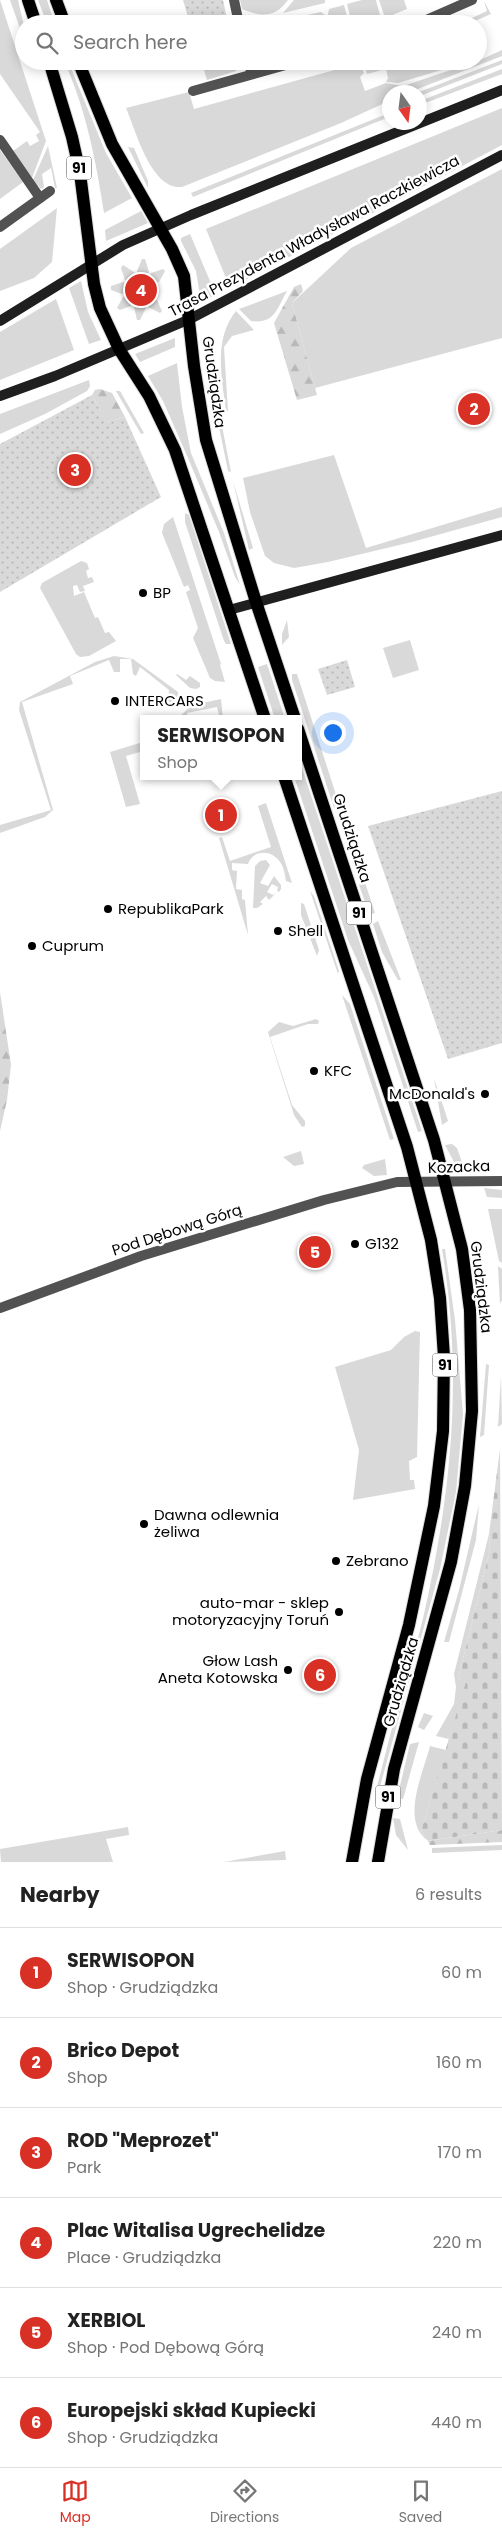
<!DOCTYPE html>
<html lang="en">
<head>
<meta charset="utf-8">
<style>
	body { margin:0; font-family:Poppins,sans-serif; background:#f2f2f2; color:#222 }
	.compass { position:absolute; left:382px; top:85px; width:45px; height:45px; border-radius:50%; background:#fff; box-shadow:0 2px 12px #0003; rotate:166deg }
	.you { position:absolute; left:332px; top:732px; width:18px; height:18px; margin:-12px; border:4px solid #fff; border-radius:50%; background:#1a73e8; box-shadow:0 0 0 8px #1a73e833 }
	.badge { display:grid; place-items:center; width:32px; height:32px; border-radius:50%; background:#d93025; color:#fff; font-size:16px; font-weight:700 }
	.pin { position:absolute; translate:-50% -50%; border:2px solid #fff; box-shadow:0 1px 5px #0006 }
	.popup { position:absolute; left:140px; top:715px; width:162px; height:65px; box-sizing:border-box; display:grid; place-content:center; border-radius:0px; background:#fff; filter:drop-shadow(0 1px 4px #0005); font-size:16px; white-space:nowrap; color:#767676 }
	.popup b { font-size:19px; color:#222 }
	.popup::after { content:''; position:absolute; left:50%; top:100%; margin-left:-10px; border:10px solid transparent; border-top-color:#fff }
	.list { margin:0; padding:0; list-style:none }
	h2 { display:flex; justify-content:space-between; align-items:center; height:65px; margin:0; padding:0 20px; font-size:21px }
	h2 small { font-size:16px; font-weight:400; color:#767676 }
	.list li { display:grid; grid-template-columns:32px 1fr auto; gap:15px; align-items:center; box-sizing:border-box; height:90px; padding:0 20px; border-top:1px solid #e0e0e0 }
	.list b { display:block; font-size:19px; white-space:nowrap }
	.list p { margin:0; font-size:16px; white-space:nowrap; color:#767676 }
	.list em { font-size:16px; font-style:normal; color:#767676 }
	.icon { flex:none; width:28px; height:28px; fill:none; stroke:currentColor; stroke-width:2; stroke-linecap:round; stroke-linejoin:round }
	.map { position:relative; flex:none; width:502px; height:1862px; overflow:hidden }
	.search { position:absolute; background:#fff; box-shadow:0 2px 12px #0003; left:15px; right:15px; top:15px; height:55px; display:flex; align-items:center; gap:12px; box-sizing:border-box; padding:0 18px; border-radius:28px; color:#767676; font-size:19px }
	.sheet { height:605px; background:#fff }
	nav { display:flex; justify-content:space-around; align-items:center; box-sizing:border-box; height:70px; border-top:1px solid #e0e0e0; background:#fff; font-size:14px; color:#767676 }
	nav a { display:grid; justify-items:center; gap:2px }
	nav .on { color:#d93025 }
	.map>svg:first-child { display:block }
</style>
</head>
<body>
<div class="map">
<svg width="502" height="1862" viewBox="0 0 502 1862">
	<defs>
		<pattern id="forest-firs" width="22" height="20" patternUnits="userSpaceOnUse" patternTransform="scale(1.25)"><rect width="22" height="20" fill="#d9d9d9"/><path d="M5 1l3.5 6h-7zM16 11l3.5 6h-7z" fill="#b8b8b8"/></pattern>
		<pattern id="cemetery-stones" width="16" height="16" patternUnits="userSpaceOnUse" patternTransform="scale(1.25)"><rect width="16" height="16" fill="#d9d9d9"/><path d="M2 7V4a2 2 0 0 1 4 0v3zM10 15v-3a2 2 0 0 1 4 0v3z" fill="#b8b8b8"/></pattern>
		<pattern id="park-dots" width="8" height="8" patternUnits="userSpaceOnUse" patternTransform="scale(1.25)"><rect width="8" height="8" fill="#d9d9d9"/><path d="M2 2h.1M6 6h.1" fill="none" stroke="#b8b8b8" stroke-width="1.8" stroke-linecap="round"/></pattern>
	</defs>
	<rect width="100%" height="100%" fill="#fff"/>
	<!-- grass -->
	<g fill="#d9d9d9">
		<polygon points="0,0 46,141 32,178 13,151 27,141 30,146 39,141 36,135 40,132 0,74"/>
		<polygon points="10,0 18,0 24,26 24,40"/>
		<polygon points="38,0 47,0 55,24 47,24"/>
		<path d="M240,0H288C275,18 261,17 242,9Z"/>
		<polygon points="294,0 325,0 325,3 283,13"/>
		<polygon points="362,0 376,0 381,19 367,24 352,24 347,4"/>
		<polygon points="379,0 404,0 407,9 385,18"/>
		<polygon points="484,1 491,14 468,24 459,24 487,11"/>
		<polygon points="344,5 349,24 330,24 328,14 329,9"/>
		<polygon points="321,12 325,15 327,24 283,24 289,19"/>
		<polygon points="244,18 266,18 273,24 245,24"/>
		<path d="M502,50V56L410,92H390L389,101L341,123L182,187C151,190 136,131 126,108L189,92L194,109L360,63L364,73L360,77L365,91L386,83L403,86L478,61Z"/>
		<polygon points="502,60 502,64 420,96 419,92"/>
		<path d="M64,61H68L106,153L132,198L104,213C96,161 86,109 64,61Z"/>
		<polygon points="235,61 241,61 236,71 207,80 204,70"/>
		<polygon points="363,61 454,61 456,65 466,61 458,65 398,83 386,82 388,78 386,69 367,74"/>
		<polygon points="502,69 502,74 420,105 420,101"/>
		<polygon points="502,108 502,145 230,288 206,229"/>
		<polygon points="389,113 389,117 193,197 191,193"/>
		<polygon points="48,146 57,188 55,188 51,168 42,174 44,187 41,189 33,180"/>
		<polygon points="128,147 134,148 148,181 148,188"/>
		<polygon points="0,150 23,182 0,199"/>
		<polygon points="502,169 502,338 315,388 292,303 351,248"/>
		<polygon points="57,208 52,262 34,278 0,291 0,249"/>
		<polygon points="141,211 148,223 106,241 105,230"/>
		<polygon points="190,234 216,295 201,302 196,271 181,241 181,238"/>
		<polygon points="142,259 145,259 149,272 144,280 140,280 137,271"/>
		<polygon points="123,265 134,272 137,281 134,284 125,280 121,268"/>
		<polygon points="163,269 165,271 159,282 150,285 147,282 151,273"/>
		<polygon points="81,281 88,312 101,340 89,344 69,288"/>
		<polygon points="123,282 132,287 131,291 122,294 111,290 111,286"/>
		<path d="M287,291C276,310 275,324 251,321L239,309Z"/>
		<polygon points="133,294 135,297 131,306 120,310 117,308 123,297"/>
		<polygon points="149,295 157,300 162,311 160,313 148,307 145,298"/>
		<polygon points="56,299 74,350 0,380 0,332"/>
		<polygon points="138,299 143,299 146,308 140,320 137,320 134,307"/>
		<path d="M236,311L254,330L232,336L224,347L228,411H226C222,377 213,340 236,311Z"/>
		<polygon points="175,338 175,347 140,362 135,354"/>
		<polygon points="177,363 182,407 191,453 224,533 240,585 235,577 219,532 188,458 163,401 148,376"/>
		<polygon points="89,380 90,386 87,391 45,414 0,434 0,414"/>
		<polygon points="116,391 120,391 144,433 141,434"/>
		<polygon points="221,421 231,472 228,471 218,422"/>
		<polygon points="334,455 366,548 502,507 502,517 412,542 328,562 294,568 274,563 265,556 250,512 243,478"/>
		<polygon points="233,481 253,548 249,550"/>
		<polygon points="185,513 189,515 231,644 226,644 224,641 185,522"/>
		<polygon points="173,517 221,664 220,665 225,682 215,681 210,678 193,638 198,628 186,592 190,590 188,585 184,587 162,533 164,524"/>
		<polygon points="81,561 87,563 89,569 86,571 88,578 92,577 94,582 83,586 85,591 80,592 77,585 73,586 74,596 84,592 95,618 98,617 105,633 109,632 116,641 89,656 80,657 76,654 40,588 42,583"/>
		<polygon points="287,620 289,637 282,645 282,634"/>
		<polygon points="410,640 419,670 393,678 383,648"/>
		<polygon points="114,656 133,659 178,692 178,700 168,703 169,690 140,667 136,676 133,674 131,659 120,659 120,672 114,672 109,660 70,676 73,684 22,702 53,810 45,817 0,833 0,825 51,810 19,710 20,702 95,662"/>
		<polygon points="267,664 285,719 275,719 258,667"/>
		<polygon points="177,674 186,680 190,676 200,683 200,687 196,689 190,688 176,675"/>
		<polygon points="292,674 297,674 341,810 334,808 292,680"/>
		<polygon points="221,699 223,719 220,719 217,707 187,713 188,719 177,719 195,702 207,702"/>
		<polygon points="143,742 143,751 126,756 140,804 126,807 110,752"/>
		<polygon points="299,759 422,1131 418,1132 374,997 348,940 294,776 298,776"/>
		<path d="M266,803L292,883L286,881C285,875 284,867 280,862C272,850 253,849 248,864L232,863V870L237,871L236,889L242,890V899L245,900L248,935L219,838L222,837L230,861L271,847L258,806Z"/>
		<polygon points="354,849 375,913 372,914 369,913 359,885 363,879"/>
		<polygon points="266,860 270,865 260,883 268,886 274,876 281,885 281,889 279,892 277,891 278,887 272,884 267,892 273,895 276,893 269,900 266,896 260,902 263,904 257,908 253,908 255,866 260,861"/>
		<polygon points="310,891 314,896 339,971 338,974"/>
		<polygon points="301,903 304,904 319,950 317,956 301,915"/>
		<polygon points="378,921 401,980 398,980 382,952 373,924"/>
		<polygon points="342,995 350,1004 394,1139 390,1140 389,1137"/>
		<polygon points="316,1019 319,1021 318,1024 308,1024 270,1037 292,1105 305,1121 305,1126 302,1127 294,1115 268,1032 279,1022 293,1026"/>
		<polygon points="434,1078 448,1121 442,1125"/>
		<polygon points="452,1144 457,1148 464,1168 454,1162 445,1145"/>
		<polygon points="301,1151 304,1164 294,1166 283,1157"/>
		<polygon points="385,1159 387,1175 374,1176 362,1168 364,1165"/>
		<polygon points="484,1188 502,1190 502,1198 487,1197"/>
		<polygon points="488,1209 502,1209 502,1263 499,1261"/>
		<path d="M442,1249H445L455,1320L463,1414L456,1492L440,1569L378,1794H375C384,1760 392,1727 401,1694C409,1668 418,1641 424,1614C452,1489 463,1375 442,1249Z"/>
		<polygon points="498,1266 502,1269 502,1300 500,1304"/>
		<polygon points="415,1331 420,1332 417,1457 409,1461 410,1480 414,1480 415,1489 353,1500 359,1450 335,1367 391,1350 404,1337"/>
		<polygon points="486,1364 489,1365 484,1435 480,1437"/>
		<polygon points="501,1376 502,1424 498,1427"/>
		<polygon points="479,1504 476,1540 449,1642 444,1642 459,1590"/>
		<polygon points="489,1534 490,1550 458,1679 467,1682 449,1739 436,1736 454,1704 456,1687 454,1674"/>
		<polygon points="424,1713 433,1716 424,1730 418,1727"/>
		<polygon points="419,1742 403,1799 397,1798 409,1748 410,1744"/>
		<path d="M430,1746L446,1750L421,1831L428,1841C400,1821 423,1774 430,1746Z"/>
		<polygon points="393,1818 400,1819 408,1850 396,1835"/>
		<polygon points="128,1827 129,1835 106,1839 113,1862 1,1862 0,1849"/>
		<polygon points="502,1845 502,1850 432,1853 432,1848"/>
		<polygon points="285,1851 286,1860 224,1862"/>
	</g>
	<!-- forest -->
	<g fill="url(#forest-firs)">
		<polygon points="301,284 303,291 292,303 317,395 297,400 274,323 294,287"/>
		<polygon points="100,389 112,393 125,417 107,422 92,395 95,390"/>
		<polygon points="0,992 11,1065 7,1100 0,1131"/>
		<polygon points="502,1830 502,1842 430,1845 428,1841"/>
	</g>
	<!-- cemetery -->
	<polygon fill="url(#cemetery-stones)" points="500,1449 502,1830 428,1841 421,1831 466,1682 458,1679 490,1550 489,1534"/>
	<!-- park -->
	<g fill="url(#park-dots)">
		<polygon points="183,0 223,0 227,19 203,24 190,24"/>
		<polygon points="92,395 107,422 125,417 161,497 0,592 0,444"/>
		<polygon points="347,660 355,687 327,695 318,669"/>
		<polygon points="502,791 502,1043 448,1059 368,826"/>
	</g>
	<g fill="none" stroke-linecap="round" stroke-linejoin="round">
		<!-- primary casing -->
		<g stroke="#dbdbdb" stroke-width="14">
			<g id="primary">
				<polyline points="28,0 36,24"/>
				<polyline points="56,0 65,24"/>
				<polyline points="49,61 72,137 80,173 94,284 100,308 119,349 149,396 175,450 265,719"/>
				<polyline points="78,61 112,144 172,249 184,276 194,366 206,440 256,602 295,719"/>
				<polyline points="298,729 434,1140 462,1249 470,1310 472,1411 465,1486 451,1562 394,1769 378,1862"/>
				<polyline points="284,776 407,1147 431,1240 440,1298 444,1357 443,1431 434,1506 409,1625 367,1779 352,1862"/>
			</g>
		</g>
		<!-- street -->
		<g stroke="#525252" stroke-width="10">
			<polyline points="234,0 239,24"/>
			<polyline points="417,24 472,0"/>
			<polyline points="248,61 252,74"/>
			<polyline points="193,91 300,61"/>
			<polyline points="0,140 40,198"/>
			<polyline points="0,227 50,191"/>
			<polyline points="0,1308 141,1256 324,1200 397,1182 502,1181"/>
		</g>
		<!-- secondary -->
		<g stroke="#1f1f1f" stroke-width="10">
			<polyline points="0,321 123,245 191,215 502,90"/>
			<polyline points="0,396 55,376 190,319 502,155"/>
			<polyline points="229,610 502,535"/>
		</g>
		<!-- primary -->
		<use href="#primary" stroke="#000" stroke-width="12"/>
	</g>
	<!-- markers -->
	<g fill="#000" stroke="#fff" stroke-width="2">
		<circle cx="143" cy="593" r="5"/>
		<circle cx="115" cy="701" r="5"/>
		<circle cx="108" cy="909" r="5"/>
		<circle cx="278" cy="931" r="5"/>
		<circle cx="32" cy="946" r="5"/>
		<circle cx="314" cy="1071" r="5"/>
		<circle cx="485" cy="1094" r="5"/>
		<circle cx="355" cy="1244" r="5"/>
		<circle cx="144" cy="1524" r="5"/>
		<circle cx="336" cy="1561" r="5"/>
		<circle cx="339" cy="1612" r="5"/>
		<circle cx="288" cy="1670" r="5"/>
	</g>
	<g text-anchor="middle" stroke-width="5" stroke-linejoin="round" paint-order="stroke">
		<!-- shield labels -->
		<g fill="#fff" stroke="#4c4c4c" stroke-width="1">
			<rect x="66.5" y="156.5" width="25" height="23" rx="4"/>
			<rect x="346.5" y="901.5" width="25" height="23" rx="4"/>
			<rect x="432.5" y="1353.5" width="25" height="23" rx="4"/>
			<rect x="375.5" y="1785.5" width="25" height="23" rx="4"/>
		</g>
		<g font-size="14" font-weight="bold" fill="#000">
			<text x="79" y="173">91</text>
			<text x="359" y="918">91</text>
			<text x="445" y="1370">91</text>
			<text x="388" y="1802">91</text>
		</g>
		<!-- street labels -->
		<g font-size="15" fill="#000" stroke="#fff">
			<text transform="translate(314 236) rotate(-28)" y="5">Trasa Prezydenta Władysława Raczkiewicza</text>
			<text transform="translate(214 382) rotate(82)" y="5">Grudziądzka</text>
			<text transform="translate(352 838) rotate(72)" y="5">Grudziądzka</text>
			<text transform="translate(459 1167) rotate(-2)" y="5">Kozacka</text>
			<text transform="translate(177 1230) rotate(-18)" y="5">Pod Dębową Górą</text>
			<text transform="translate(481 1287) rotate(83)" y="5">Grudziądzka</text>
			<text transform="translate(401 1682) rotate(-74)" y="5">Grudziądzka</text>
		</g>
		<!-- poi labels -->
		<g font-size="15" fill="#000" stroke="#fff" text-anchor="start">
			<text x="153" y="598">BP</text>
			<text x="125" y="706">INTERCARS</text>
			<text x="118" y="914">RepublikaPark</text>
			<text x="288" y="936">Shell</text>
			<text x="42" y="951">Cuprum</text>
			<text x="324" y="1076">KFC</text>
			<text x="475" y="1099" text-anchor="end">McDonald's</text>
			<text x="365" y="1249">G132</text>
			<text x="154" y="1520">Dawna odlewnia<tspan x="154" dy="17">żeliwa</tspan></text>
			<text x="346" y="1566">Zebrano</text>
			<text x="329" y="1608" text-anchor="end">auto-mar - sklep<tspan x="329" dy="17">motoryzacyjny Toruń</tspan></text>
			<text x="278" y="1666" text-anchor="end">Głow Lash<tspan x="278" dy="17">Aneta Kotowska</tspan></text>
		</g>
	</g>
</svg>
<svg class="compass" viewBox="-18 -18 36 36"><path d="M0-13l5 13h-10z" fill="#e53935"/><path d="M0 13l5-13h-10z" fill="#767676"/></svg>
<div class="you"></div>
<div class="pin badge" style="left:221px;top:815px">1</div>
<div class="popup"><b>SERWISOPON</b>Shop</div>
<div class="pin badge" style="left:474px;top:409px">2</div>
<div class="pin badge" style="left:75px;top:470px">3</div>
<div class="pin badge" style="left:141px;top:290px">4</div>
<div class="pin badge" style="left:315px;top:1252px">5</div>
<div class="pin badge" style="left:320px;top:1675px">6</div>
<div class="search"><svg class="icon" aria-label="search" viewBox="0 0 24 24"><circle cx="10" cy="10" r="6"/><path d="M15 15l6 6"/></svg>Search here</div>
</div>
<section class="sheet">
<h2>Nearby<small>6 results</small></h2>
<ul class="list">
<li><span class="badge">1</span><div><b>SERWISOPON</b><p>Shop · Grudziądzka</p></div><em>60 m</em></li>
<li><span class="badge">2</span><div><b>Brico Depot</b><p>Shop</p></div><em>160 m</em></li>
<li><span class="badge">3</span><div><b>ROD &quot;Meprozet&quot;</b><p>Park</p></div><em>170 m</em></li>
<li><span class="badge">4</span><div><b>Plac Witalisa Ugrechelidze</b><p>Place · Grudziądzka</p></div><em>220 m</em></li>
<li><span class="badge">5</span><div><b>XERBIOL</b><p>Shop · Pod Dębową Górą</p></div><em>240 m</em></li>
<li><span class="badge">6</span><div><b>Europejski skład Kupiecki</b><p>Shop · Grudziądzka</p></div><em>440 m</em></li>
</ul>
</section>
<nav>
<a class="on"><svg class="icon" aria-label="map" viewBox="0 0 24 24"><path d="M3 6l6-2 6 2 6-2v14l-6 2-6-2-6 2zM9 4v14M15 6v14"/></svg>Map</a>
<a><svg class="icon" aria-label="directions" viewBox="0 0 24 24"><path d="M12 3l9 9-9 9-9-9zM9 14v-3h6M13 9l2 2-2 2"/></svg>Directions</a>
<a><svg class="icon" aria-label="saved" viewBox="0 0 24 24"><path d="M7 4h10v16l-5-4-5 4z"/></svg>Saved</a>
</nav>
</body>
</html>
